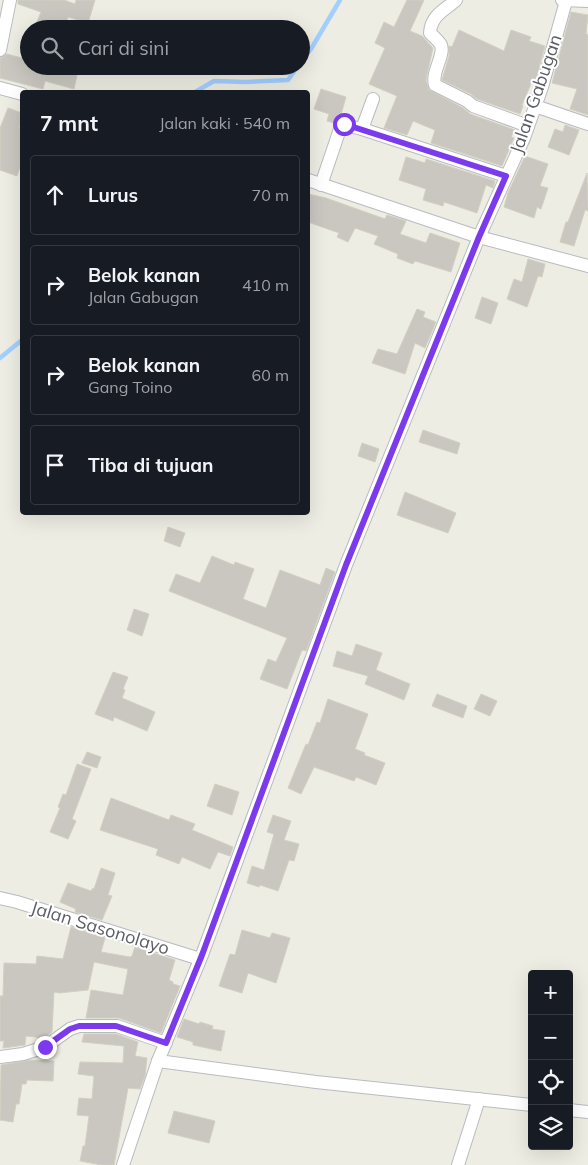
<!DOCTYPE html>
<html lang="id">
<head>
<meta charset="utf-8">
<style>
	body { margin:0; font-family:Mulish,sans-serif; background:#20242c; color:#f1f3f6 }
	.controls { position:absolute; right:15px; bottom:15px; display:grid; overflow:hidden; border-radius:5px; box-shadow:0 5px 20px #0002 }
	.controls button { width:45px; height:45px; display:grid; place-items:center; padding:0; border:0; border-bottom:1px solid #363941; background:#171b24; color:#f1f3f6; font:25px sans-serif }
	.stop { position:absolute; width:15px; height:15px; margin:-11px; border:4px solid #7c3aed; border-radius:50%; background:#fff }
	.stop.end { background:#7c3aed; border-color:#fff; box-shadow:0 1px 5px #0008 }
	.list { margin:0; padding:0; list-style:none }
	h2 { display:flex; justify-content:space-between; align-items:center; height:65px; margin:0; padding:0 20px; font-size:21px }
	h2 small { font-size:16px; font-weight:400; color:#9ea1a6 }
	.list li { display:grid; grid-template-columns:32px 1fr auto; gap:15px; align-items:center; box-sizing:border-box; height:80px; margin:0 10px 10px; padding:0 10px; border:1px solid #363941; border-radius:5px }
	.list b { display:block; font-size:19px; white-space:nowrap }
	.list p { margin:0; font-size:16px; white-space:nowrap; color:#9ea1a6 }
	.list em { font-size:16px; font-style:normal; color:#9ea1a6 }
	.icon { flex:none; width:28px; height:28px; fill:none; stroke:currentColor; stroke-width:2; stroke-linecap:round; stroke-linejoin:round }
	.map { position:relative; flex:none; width:588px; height:1165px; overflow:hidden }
	.search { position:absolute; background:#171b24; box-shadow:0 5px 20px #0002; left:20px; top:20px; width:290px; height:55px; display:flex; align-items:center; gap:12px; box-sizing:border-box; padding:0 18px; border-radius:28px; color:#9ea1a6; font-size:19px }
	.panel { position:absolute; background:#171b24; box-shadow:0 5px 20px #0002; left:20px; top:90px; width:290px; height:425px; border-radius:5px }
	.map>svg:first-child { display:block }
</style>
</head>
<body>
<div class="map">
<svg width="588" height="1165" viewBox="0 0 588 1165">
	<rect width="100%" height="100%" fill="#eeede3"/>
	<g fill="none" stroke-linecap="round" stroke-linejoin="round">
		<!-- stream -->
		<g stroke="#a3cfff" stroke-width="4.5">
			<polyline points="301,62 311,49 340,0"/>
			<polyline points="195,92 214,81 246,82 288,80 298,66"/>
			<polyline points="0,358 22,340"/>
		</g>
	</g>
	<!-- building -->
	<g fill="#c9c7c0" stroke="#d3cfc1">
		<polygon points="18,0 64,0 75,4 76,0 95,0 88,23 68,17 65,28 50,23 49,26 37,22 41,12 18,4"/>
		<polygon points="407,0 424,0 410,31 422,36 433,48 427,74 426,81 429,90 463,108 470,114 515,130 511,137 514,138 502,166 431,143 435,130 413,121 407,135 384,128 397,96 369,84 385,48 375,43 384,22 394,27"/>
		<polygon points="571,12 588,15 586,34 588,35 588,115 570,109 577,89 552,83"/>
		<polygon points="459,30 504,51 511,30 531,37 529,41 545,46 536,79 533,79 522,105 523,106 520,114 477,99 471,94 442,80 449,56 449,46 452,47"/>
		<polygon points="7,54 29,60 29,66 79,66 74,89 45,81 43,89 0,78 0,58"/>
		<polygon points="321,89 346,97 340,118 334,123 327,121 329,114 314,109"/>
		<polygon points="8,108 22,113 22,119 19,128 22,130 22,161 17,176 0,170 0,128"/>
		<polygon points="565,125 579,130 569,155 548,147 555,129 563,132"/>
		<polygon points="525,156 548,164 540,186 548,188 541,209 537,207 534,218 504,207 508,193"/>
		<polygon points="406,157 425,163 426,159 495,181 493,188 486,185 477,213 444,202 443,206 423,200 426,189 399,180"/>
		<polygon points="587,173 588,211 585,210 574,246 560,242 566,222 568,222"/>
		<polygon points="308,194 326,198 385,219 387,215 406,221 400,234 426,243 430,233 460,243 451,272 415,261 413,264 397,258 398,254 374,244 378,236 355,228 348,242 337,237 339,233 308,222"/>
		<polygon points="528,259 545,264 542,277 538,276 527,307 507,299 514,279 522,282"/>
		<polygon points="482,297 498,303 491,324 475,318"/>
		<polygon points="417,309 425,312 423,317 436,322 425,348 415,343 405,374 372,363 378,349 397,354"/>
		<polygon points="423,430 460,443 457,454 419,442"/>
		<polygon points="362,443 379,449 375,462 358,456"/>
		<polygon points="405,492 456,513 448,533 397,515"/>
		<polygon points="168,527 185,533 180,547 164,541"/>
		<polygon points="212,556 234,565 235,562 254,569 243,599 266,608 280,570 320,585 326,568 335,572 306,651 302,650 287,689 260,679 268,659 276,662 287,638 169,591 176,574 200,583"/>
		<polygon points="134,609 149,614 142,636 127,630"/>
		<polygon points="356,644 382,653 376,670 410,684 404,700 365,684 368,676 333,666 337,651 352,656"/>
		<polygon points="113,672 128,677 123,689 125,690 122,698 155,712 147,731 114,717 113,721 95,714"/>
		<polygon points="437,694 467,706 463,718 432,706"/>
		<polygon points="481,694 497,701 490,716 474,709"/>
		<polygon points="328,699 368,714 355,749 365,753 364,755 385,763 376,785 356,777 354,781 314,767 301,794 288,788 306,744 308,745 317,722 320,723"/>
		<polygon points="87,752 101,757 97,768 82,763"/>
		<polygon points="77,764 91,769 72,819 76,821 68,839 50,832 60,808 58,807 63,794 66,795"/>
		<polygon points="215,784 239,792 232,815 207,806"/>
		<polygon points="111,798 169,820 171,815 195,824 192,830 233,847 230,856 218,852 210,869 182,857 179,864 156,855 158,849 100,830"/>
		<polygon points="273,815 291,821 284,840 299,844 294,861 289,860 278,891 260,885 259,887 247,883 252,866 264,870 274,834 267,832"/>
		<polygon points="101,868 115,873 108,895 112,896 102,920 75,912 76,909 60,902 68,883 91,891 93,888 94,889"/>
		<polygon points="71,927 105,938 101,952 130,957 132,956 135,947 175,960 169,980 173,982 173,984 180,986 161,1033 119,1018 86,1018 91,990 123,995 128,969 94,962 88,990 59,993 54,992 52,1032 44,1038 26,1036 25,1045 3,1048 4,1041 0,1041 0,996 3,996 4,963 36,964 37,956 63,959"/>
		<polygon points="242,930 270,938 272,933 290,938 276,983 248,973 242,993 219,986 230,954 235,955"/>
		<polygon points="184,1019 199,1024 200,1022 213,1026 212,1029 225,1031 221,1051 193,1045 193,1042 177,1037"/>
		<polygon points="84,1034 116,1034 138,1042 135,1056 147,1058 145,1076 140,1089 128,1088 114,1165 102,1165 80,1161 83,1146 85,1146 89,1116 77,1115 79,1098 92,1099 94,1076 78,1074 80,1062 123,1063 124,1046 82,1042"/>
		<polygon points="30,1060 54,1061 53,1081 27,1080 26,1084 22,1084 19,1104 16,1104 13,1122 0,1120 1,1065"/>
		<polygon points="174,1111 215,1121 209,1143 168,1133"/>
	</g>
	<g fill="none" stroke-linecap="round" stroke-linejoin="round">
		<!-- street casing -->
		<g stroke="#b8bbc0" stroke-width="14">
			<g id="street">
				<path d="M456,0C445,10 431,15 430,33C433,36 439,41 441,45C445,56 431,72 435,85L467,101L473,106L528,126"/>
				<polyline points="562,0 588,1"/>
				<polyline points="0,50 10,0"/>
				<polyline points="0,88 22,94"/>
				<polyline points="373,99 362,129 506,176"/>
				<polyline points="535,106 588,124"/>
				<polyline points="308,180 479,237 588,266"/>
				<polyline points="321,185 341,126 344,125 362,129"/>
				<polyline points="0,898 17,902 200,959"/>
				<polyline points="0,1057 23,1054 45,1047 70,1029 79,1026 117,1026 166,1043"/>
				<polyline points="158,1061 316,1082 532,1105"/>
				<polyline points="569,1110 588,1112"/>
				<polyline points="123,1165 158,1061 202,955 346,565 479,237 524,138 542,87 566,1"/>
				<polyline points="458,1165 479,1099"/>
			</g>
		</g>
		<!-- street -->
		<use href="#street" stroke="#fff" stroke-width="12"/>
	</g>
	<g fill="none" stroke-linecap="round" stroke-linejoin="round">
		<!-- route -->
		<polyline stroke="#7c3aed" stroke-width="6" points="45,1047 70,1029 79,1026 116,1026 166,1043 202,955 346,565 479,237 506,176 344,124"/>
	</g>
	<g text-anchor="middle" stroke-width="4" stroke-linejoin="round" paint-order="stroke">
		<!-- street labels -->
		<g font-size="18" fill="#5b5e64" stroke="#fff">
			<text transform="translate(536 94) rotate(-71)" y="6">Jalan Gabugan</text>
			<text transform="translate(100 928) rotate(17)" y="6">Jalan Sasonolayo</text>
		</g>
	</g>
</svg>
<div class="controls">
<button>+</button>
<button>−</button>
<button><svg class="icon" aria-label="locate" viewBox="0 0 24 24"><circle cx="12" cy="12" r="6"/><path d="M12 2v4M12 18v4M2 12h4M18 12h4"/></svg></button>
<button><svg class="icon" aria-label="layers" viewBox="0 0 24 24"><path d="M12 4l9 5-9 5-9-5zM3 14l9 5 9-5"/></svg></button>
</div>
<div class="stop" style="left:344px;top:124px"></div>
<div class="stop end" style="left:45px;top:1047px"></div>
<div class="search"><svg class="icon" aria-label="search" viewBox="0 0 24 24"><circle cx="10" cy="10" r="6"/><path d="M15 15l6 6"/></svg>Cari di sini</div>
<section class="panel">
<h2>7 mnt<small>Jalan kaki · 540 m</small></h2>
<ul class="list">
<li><svg class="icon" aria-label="ahead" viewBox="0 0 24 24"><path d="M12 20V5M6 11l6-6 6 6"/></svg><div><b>Lurus</b></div><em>70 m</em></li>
<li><svg class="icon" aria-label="right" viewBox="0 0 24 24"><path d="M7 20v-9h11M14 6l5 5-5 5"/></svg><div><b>Belok kanan</b><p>Jalan Gabugan</p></div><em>410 m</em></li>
<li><svg class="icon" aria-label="right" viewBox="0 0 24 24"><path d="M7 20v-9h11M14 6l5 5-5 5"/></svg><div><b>Belok kanan</b><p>Gang Toino</p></div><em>60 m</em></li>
<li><svg class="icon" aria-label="arrive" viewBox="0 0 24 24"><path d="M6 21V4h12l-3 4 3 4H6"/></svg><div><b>Tiba di tujuan</b></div></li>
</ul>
</section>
</div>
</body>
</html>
